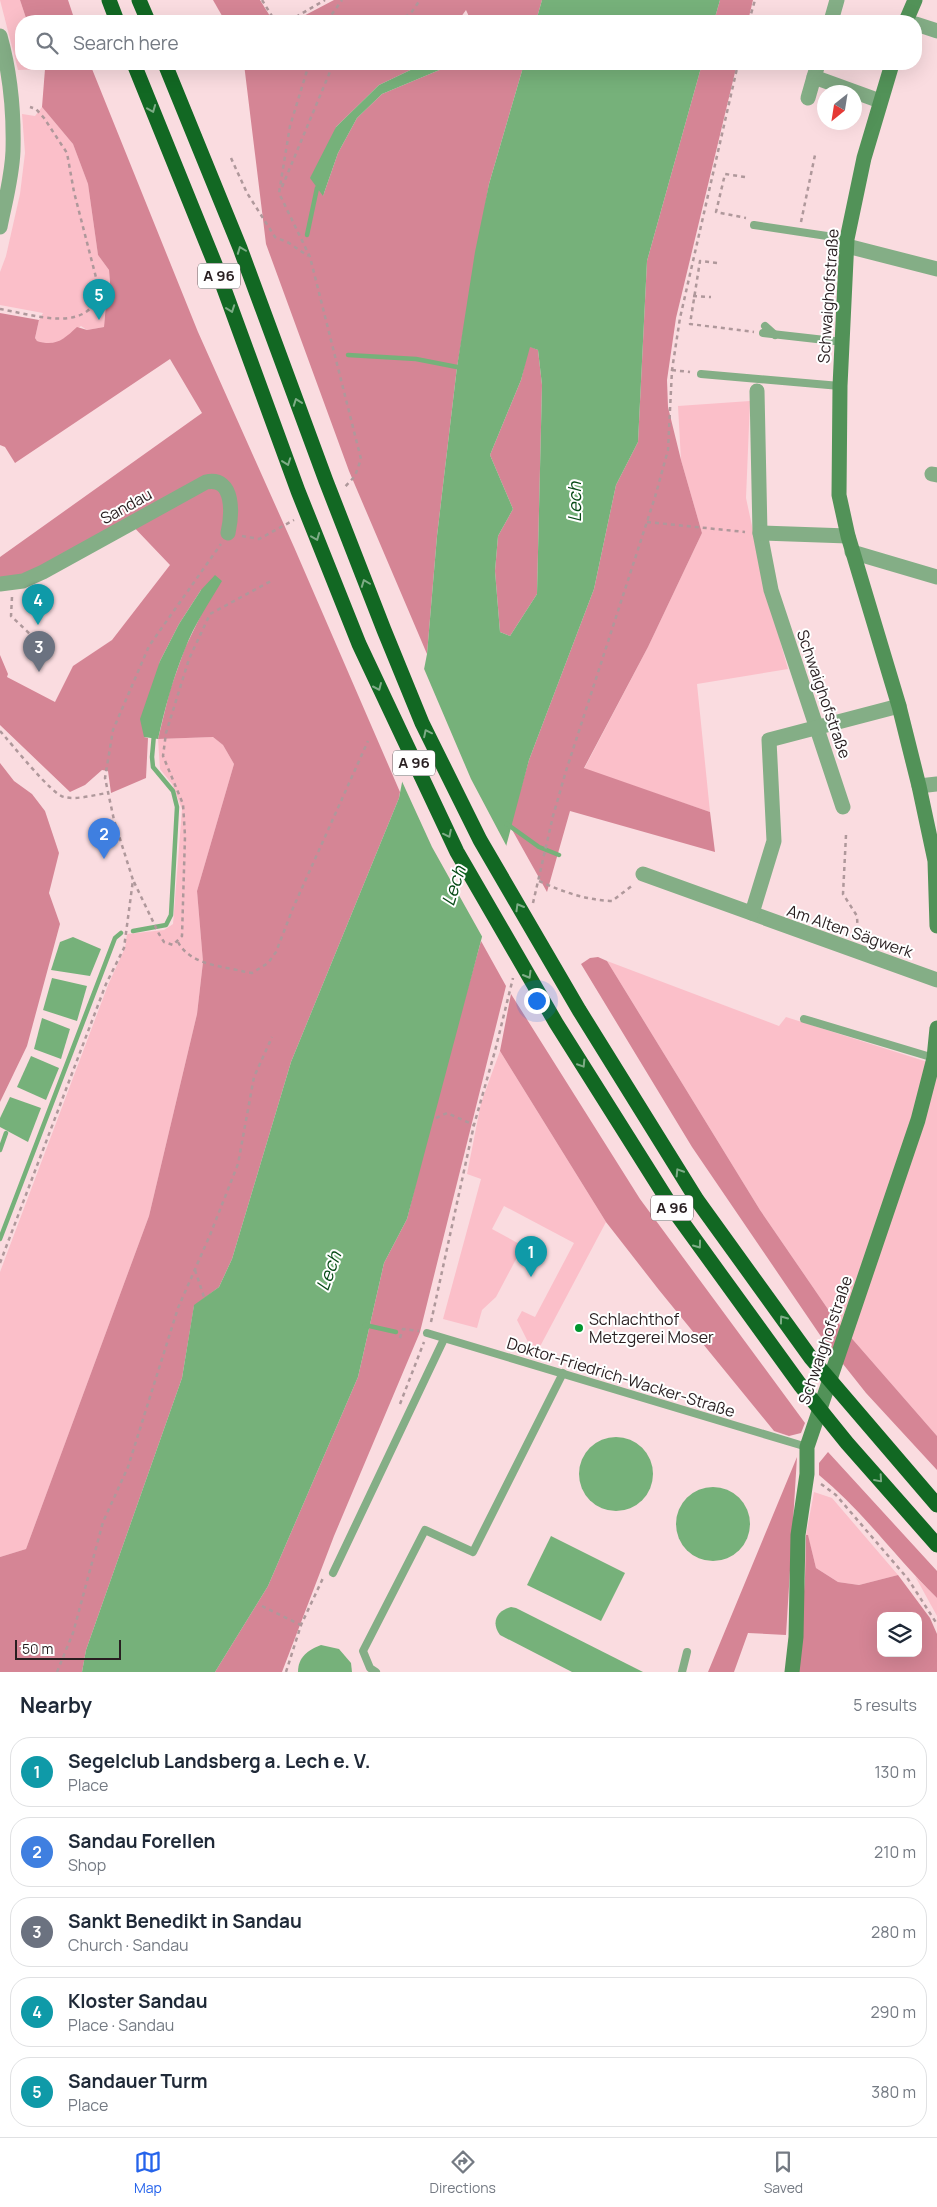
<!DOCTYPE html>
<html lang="en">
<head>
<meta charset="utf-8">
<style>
	body { margin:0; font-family:Manrope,sans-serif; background:#f2f2f3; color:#1f2937 }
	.controls { position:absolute; right:15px; bottom:15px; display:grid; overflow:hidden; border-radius:10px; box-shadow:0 5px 20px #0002 }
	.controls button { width:45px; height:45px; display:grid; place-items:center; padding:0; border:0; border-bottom:1px solid #e0e1e3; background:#fff; color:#1f2937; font:25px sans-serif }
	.compass { position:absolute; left:817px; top:85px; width:45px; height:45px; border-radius:50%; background:#fff; box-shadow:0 5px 20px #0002; rotate:210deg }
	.scale { position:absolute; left:15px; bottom:12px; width:106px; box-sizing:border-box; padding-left:5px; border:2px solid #291f21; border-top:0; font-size:14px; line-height:18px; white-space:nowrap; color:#291f21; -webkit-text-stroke:4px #fff; paint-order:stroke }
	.you { position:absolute; left:536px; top:1000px; width:18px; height:18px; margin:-12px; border:4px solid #fff; border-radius:50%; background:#1a73e8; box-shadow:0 0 0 8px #1a73e833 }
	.badge { display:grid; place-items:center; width:32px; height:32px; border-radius:50%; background:#2563eb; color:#fff; font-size:16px; font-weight:700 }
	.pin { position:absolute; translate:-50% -41px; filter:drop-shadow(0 1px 2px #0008) }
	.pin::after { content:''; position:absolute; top:26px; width:18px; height:15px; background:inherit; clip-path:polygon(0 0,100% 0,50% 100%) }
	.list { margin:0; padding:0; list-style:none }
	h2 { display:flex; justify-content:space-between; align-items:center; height:65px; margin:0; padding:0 20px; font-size:21px }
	h2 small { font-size:16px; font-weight:400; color:#747a83 }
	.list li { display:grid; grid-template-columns:32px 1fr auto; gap:15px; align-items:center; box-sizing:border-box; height:70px; margin:0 10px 10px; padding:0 10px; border:1px solid #e0e1e3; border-radius:20px }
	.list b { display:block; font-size:19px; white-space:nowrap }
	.list p { margin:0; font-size:16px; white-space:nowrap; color:#747a83 }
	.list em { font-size:16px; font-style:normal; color:#747a83 }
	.icon { flex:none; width:28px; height:28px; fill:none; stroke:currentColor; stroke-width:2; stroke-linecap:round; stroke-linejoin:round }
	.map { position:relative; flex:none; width:937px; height:1672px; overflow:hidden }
	.search { position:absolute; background:#fff; box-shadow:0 5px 20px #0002; left:15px; right:15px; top:15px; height:55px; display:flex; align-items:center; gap:12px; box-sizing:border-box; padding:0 18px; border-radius:20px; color:#747a83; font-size:19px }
	.sheet { height:465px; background:#fff }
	nav { display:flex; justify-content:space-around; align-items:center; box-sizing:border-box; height:70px; border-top:1px solid #e0e1e3; background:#fff; font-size:14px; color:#747a83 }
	nav a { display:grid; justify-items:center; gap:2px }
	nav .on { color:#2563eb }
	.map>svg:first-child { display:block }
</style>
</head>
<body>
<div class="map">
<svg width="937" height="1672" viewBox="0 0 937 1672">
	<rect width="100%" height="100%" fill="#fadce0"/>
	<!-- green -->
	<g fill="#fbbfc9">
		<polygon points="0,0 20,0 27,21 21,21 21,64 43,64 45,69 18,70"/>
		<path d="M42,107L73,144L88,184L98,255L109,270L111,295L106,304L104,327L87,330L81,326C65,337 58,348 37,341L35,338L39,320L43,313L0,305V272L6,256L20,194L25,153L22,114L35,116Z"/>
		<polygon points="750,401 746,498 766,591 788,669 697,684 710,812 584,769 648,647 702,533 681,460 678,406"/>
		<polygon points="213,737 223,745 234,764 197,891 203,962 197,1014 149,1216 26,1549 0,1557 0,1272 108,985 125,948 127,934 164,930 173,924 182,809 172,784 160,769 158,739"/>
		<polygon points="607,961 779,1026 786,1017 937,1065 937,1436 834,1318 760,1210"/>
		<polygon points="500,1051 606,1222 535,1356 517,1320 522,1311 535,1317 574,1243 504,1206 492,1229 523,1246 496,1297 482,1310 477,1328 443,1319 481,1179 467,1174 481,1103"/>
		<polygon points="814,1492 832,1498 898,1575 859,1585 838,1582 816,1568 808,1536 806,1535"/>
		<polygon points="915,1576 937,1598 937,1616"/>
	</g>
	<!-- forest -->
	<g fill="#d58595" fill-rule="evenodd">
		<polygon points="20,0 68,0 75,21 27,21"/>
		<polygon points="213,0 260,0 273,21 225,21"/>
		<polygon points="334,0 542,0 536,21 471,21 466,10 458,21 294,21"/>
		<polygon points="720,0 753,0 748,21 714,21"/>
		<path d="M43,64H90L198,332L294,547L400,792L399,798L291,1062L232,1259L219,1287L194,1306L182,1378L86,1650L82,1672H0V1557L26,1549L149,1216L197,1014L203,962L197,891L234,764L223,745L213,737L158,739L170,690L185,648L201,615V590L179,624L160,661L144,737L148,738L146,778L111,793L108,771L102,770L85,785L70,792L0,725V655L8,674L7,677L55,702L73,666L112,640L170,565L128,521L40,569L0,580V557L202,413L170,359L15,463L5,447L0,445V313L39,320L35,338L37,341C56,347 64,339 77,327L87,330L104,327L106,304L111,295L109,270L98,255L88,184L73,144L42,107L45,69Z"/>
		<polygon points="244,64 423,64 379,85 336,127 323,196 338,153 357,118 382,94 449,66 451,64 524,64 489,184 457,367 437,536 427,654 349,471 266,244"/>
		<polygon points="702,64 737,64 676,318 667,380 668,407 681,460 702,533 648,647 584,768 710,812 715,852 570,811 547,892 510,826 529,760 594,589 616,485 638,442 647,261"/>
		<polygon points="529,346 538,350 542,385 537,594 510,636 500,632 495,571 498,536 513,509 490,455 521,380"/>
		<polygon points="0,763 14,781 32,794 45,811 59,853 49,893 60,924 27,1046 0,1102"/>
		<polygon points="481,941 506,986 420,1332 334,1536 282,1672 215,1672 268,1586 358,1377 384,1263 407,1219 437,1098"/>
		<polygon points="598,957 607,961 760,1210 834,1318 937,1436 937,1470 866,1393 820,1335 692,1147 581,964 590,958"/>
		<polygon points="511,994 640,1199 805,1423 801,1433 789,1436 774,1431 659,1290 606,1222 500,1051"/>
		<path d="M828,1452L937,1571V1598C896,1558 863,1511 819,1475V1463Z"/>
		<polygon points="797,1457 786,1635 748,1633 734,1672 708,1672"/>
		<path d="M806,1535H808L816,1568L838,1582L859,1585L898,1575L930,1618L937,1634V1672H798L805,1578ZM881,1616H918V1653H881Z"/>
	</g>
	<!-- water -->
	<g fill="#76b17a" fill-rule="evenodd">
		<polygon points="542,0 720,0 714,21 536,21"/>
		<polygon points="423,64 451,64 449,66 382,94 357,118 338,153 323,196 310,178 336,127 379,85"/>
		<path d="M524,64H702L647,261L638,442L616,485L594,589L529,760L407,1219L384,1263L358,1377L268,1586L215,1672H82L86,1650L182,1378L194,1305L219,1287L232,1259L291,1062L399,798L427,654L437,536L457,367L475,252L489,184ZM530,347L538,350L542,385L537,594L510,636L500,632L495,571L498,536L513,509L490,455L521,380Z"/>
		<path d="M215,575L222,581C209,603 194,625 185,649C173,678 165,708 158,739L144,737L140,719L160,661L179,624L201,590Z"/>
		<polygon points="73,937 101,949 90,976 51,970 60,942"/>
		<polygon points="52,978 87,986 77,1021 43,1010"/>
		<polygon points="42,1018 70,1029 61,1059 34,1049"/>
		<polygon points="31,1056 59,1068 46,1100 17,1087"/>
		<polygon points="10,1097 41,1108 28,1142 0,1127 0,1118"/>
		<circle cx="616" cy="1474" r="37"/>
		<circle cx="713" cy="1524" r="37"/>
		<polygon points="551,1536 625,1573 601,1621 527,1585"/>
		<path d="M511,1607L516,1608L643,1672H572L500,1635C491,1623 496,1611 511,1607Z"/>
		<path d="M321,1645L339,1649L351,1663L352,1672H298C298,1657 308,1650 321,1645Z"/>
	</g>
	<!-- pier -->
	<polygon fill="#fadce0" points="422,664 471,779 507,847 484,940 432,847 400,777"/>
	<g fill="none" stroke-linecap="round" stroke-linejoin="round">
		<!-- stream -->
		<g stroke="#76b17a" stroke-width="4.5">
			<polyline points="307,235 317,188"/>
			<polyline points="348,355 416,359 457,367"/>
			<polyline points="507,824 539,847 559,855"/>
			<polyline points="133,931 166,925 171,915 177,807 173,791 153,767 152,757 154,734"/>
			<polyline points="0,1150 6,1133"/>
			<polyline points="0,1239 115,938 121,933"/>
			<polyline points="365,1325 396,1332"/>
		</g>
		<!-- path -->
		<g stroke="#af989b" stroke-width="2.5" stroke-dasharray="4 4" stroke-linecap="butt">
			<polyline points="262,0 275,21"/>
			<polyline points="289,21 325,0"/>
			<polyline points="327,21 342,0"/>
			<polyline points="398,21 411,13 420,0"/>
			<polyline points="749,21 755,0"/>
			<polyline points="309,64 290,126 279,193 310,257 361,459 355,476 343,489"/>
			<polyline points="231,158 247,193 275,237 289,243 308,256"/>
			<polyline points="745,177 725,174 716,212 746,218"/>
			<polyline points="282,187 332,67 337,64"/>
			<polyline points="801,222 815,155"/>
			<polyline points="717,263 700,261 690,324 754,332"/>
			<polyline points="693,296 711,297"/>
			<path d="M0,309C31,314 92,336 99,289L74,192L67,153L44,118L36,109L30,107"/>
			<polyline points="672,370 690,372"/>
			<polyline points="647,522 745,532"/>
			<polyline points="242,536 259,539 294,520"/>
			<polyline points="12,597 11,616 32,636"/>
			<path d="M0,731C12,744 51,794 64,797C77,800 94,795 107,793"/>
			<polyline points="846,835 843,894 857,916 858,937"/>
			<path d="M539,881C563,892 586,900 612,901L633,885"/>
			<polyline points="134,882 159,934 164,942 173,945 182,936 185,836 183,804 163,756 166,733 189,659 210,614 271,581"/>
			<polyline points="533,903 553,816 566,771 655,497 668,450 672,370 680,318 738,64"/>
			<path d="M178,942C190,965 222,966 246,972L252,973L268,963L276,952L293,908L368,741"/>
			<polyline points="436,1118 447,1113 474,1125"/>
			<polyline points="0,1263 106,984 124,948 133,880 114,820 105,778 113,730 149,646 221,544"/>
			<polyline points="195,1270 204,1297"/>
			<polyline points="431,1322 474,1125 495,1051 513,978"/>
			<polyline points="400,1338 403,1329 419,1331"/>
			<polyline points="400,1404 424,1342"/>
			<polyline points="821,1484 836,1495 908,1579 937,1624"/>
			<polyline points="262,1606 301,1625"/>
			<polyline points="57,1672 73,1633 103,1522 128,1467 178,1308 210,1235 238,1164 254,1077 272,1037"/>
			<polyline points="286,1672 301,1625 324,1576"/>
		</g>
		<!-- lane -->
		<g stroke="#84ae86" stroke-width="8">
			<polyline points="754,225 847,239"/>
			<polyline points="765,326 775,335"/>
			<polyline points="763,333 843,342"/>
			<polyline points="701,374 840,386"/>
			<polyline points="804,1019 934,1058"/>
			<polyline points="427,1333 807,1447"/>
			<polyline points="333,1573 444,1339"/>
			<polyline points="376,1672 370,1668 363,1651 425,1530 473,1552 563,1373"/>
			<polyline points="682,1672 687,1652"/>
		</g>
		<!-- street -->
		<g stroke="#84ae86" stroke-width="15">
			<polyline points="831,21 837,0"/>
			<polyline points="916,24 937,31"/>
			<path d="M0,36C10,72 14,113 13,151C12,177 5,202 0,227"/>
			<polyline points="818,64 814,77 880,101"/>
			<polyline points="808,98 814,77"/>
			<polyline points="847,246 937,269"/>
			<polyline points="757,391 760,533 771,590 843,807"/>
			<polyline points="932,474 937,475"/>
			<polyline points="760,533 848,536"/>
			<polyline points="852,552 937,577"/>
			<path d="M0,584L23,581L43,572L206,482C235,476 232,515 228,533"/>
			<polyline points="919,786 937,784"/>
			<polyline points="643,874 937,980"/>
			<polyline points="752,913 774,841 769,740 899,706"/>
		</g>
		<!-- secondary -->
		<g stroke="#529258" stroke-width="15">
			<polyline points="906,21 915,0"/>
			<polyline points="892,64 864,158 847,239 840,386 839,495 848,536 899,706 919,786 935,861 937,926"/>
			<polyline points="792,1672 796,1637 798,1535 807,1474 807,1447 918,1120 934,1058 937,1028"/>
		</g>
		<!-- highway -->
		<g stroke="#126823" stroke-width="15">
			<polyline points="109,0 117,21"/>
			<polyline points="139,0 148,21"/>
			<polyline points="134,64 215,264 298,491 359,644 457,852 556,1023 675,1212 801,1386 847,1443 937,1545"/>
			<polyline points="165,64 240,248 326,481 384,630 422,723 480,840 579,1010 697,1200 811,1358 937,1505"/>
		</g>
	</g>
	<!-- one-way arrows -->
	<defs><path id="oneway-chevron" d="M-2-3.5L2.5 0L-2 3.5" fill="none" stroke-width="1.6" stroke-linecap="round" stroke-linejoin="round" transform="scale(1.25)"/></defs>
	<g stroke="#7dac86">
		<use href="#oneway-chevron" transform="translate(152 109) rotate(68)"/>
		<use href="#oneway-chevron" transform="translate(241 250) rotate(-111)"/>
		<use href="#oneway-chevron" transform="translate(231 309) rotate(70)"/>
		<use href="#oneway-chevron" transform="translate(297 402) rotate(-110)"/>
		<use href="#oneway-chevron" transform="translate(287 462) rotate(70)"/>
		<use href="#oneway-chevron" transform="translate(316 537) rotate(68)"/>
		<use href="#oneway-chevron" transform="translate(365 583) rotate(-111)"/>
		<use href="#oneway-chevron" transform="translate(378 687) rotate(66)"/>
		<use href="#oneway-chevron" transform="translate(427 733) rotate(-116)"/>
		<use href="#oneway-chevron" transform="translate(448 834) rotate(64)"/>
		<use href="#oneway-chevron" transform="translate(519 907) rotate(-120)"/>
		<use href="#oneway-chevron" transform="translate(528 975) rotate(60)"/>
		<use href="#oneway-chevron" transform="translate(582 1064) rotate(58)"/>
		<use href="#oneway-chevron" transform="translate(679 1172) rotate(-122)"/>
		<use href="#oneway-chevron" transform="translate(698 1245) rotate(54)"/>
		<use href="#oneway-chevron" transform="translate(783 1319) rotate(-126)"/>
		<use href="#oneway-chevron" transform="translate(879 1479) rotate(49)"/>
	</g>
	<!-- markers -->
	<circle fill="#00962e" stroke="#fff" stroke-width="2" cx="579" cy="1328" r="5"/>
	<g text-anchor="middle" stroke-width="4" stroke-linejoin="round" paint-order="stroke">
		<!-- shield labels -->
		<g fill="#fff" stroke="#696264" stroke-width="1">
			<rect x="198" y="263.5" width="42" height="25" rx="4"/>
			<rect x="393" y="750.5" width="42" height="25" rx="4"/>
			<rect x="651" y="1195.5" width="42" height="25" rx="4"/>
		</g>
		<g font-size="15" font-weight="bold" fill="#291f21">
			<text x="219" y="281">A 96</text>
			<text x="414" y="768">A 96</text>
			<text x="672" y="1213">A 96</text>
		</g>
		<!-- street labels -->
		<g font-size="16" fill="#291f21" stroke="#fff">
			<text transform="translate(828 296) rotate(-86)" y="6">Schwaighofstraße</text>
			<text transform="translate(126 506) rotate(-29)" y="6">Sandau</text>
			<text transform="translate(824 694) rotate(71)" y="6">Schwaighofstraße</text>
			<text transform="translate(850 931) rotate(19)" y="6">Am Alten Sägwerk</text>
			<text transform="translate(825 1340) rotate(-71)" y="6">Schwaighofstraße</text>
			<text transform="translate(621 1377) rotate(17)" y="6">Doktor-Friedrich-Wacker-Straße</text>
		</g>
		<!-- poi labels -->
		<g font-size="16" fill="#291f21" stroke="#fff" text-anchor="start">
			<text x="589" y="1325">Schlachthof<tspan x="589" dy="18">Metzgerei Moser</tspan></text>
		</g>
		<!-- water labels -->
		<g font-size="18" font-style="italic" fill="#074b16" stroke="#fff">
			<text transform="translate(575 502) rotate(-90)" y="6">Lech</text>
			<text transform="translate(454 886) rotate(-72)" y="6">Lech</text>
			<text transform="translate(329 1271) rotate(-70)" y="6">Lech</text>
		</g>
	</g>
</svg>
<div class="controls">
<button><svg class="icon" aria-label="layers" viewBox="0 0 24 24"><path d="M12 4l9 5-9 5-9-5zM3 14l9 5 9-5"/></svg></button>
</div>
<svg class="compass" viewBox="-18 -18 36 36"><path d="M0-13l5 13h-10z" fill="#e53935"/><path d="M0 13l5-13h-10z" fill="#747a83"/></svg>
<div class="scale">50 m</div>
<div class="you"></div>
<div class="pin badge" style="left:531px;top:1277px;background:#0f9aa8">1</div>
<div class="pin badge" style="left:104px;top:859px;background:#3f7fe0">2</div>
<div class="pin badge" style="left:39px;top:672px;background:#6b7280">3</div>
<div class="pin badge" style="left:38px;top:625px;background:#0f9aa8">4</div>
<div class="pin badge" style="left:99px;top:320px;background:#0f9aa8">5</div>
<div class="search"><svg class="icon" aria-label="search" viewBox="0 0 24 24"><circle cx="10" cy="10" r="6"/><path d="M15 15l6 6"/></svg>Search here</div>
</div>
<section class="sheet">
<h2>Nearby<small>5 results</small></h2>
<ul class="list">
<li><span class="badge" style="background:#0f9aa8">1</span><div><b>Segelclub Landsberg a. Lech e. V.</b><p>Place</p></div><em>130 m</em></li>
<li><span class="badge" style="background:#3f7fe0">2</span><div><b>Sandau Forellen</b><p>Shop</p></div><em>210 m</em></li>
<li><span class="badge" style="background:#6b7280">3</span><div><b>Sankt Benedikt in Sandau</b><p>Church · Sandau</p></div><em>280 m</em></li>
<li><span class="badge" style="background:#0f9aa8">4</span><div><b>Kloster Sandau</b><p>Place · Sandau</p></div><em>290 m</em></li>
<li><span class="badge" style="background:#0f9aa8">5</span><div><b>Sandauer Turm</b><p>Place</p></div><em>380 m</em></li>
</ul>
</section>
<nav>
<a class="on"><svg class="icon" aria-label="map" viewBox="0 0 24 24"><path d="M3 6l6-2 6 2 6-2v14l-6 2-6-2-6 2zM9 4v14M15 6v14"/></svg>Map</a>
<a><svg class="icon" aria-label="directions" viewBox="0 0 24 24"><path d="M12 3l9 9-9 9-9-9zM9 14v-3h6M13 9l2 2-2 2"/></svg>Directions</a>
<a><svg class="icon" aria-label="saved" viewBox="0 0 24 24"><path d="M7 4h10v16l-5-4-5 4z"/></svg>Saved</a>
</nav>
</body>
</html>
